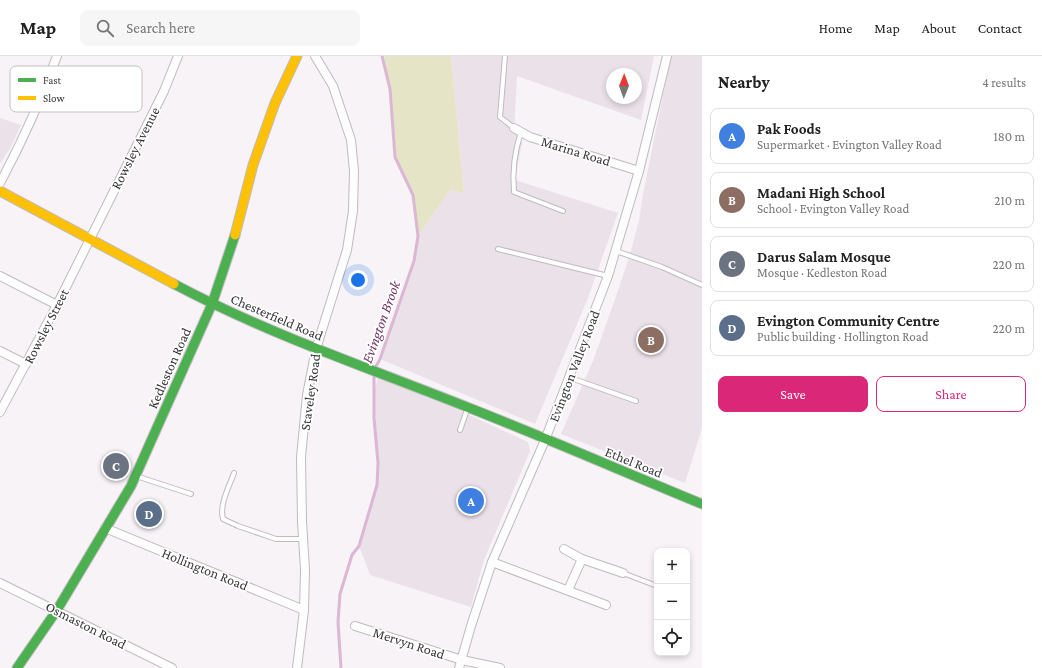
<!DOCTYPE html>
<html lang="en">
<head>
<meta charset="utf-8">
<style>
	body { margin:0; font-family:"Crimson Pro",serif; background:#f6f6f6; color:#222 }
	.controls { position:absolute; right:12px; bottom:12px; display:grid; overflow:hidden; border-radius:8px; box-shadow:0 2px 6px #0003 }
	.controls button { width:36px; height:36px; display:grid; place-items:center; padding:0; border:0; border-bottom:1px solid #e0e0e0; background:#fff; color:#222; font:20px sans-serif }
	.compass { position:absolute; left:606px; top:12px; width:36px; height:36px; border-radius:50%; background:#fff; box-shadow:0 2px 6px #0003; rotate:1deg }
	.you { position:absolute; left:358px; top:224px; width:14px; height:14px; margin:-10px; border:3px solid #fff; border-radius:50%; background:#1a73e8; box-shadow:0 0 0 6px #1a73e833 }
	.badge { display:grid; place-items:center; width:26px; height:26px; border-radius:50%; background:#db2777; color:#fff; font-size:13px; font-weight:700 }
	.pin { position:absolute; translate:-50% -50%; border:2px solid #fff; box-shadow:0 1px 4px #0006 }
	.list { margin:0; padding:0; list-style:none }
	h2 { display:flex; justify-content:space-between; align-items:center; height:52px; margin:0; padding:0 16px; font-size:17px }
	h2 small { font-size:13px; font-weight:400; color:#767676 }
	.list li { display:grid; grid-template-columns:26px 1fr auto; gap:12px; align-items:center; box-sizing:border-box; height:56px; margin:0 8px 8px; padding:0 8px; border:1px solid #e0e0e0; border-radius:8px }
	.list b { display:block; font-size:15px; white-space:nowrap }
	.list p { margin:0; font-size:13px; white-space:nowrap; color:#767676 }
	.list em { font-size:13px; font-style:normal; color:#767676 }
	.actions { display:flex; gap:8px; padding:12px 16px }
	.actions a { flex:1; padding:9px 0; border:1px solid #db2777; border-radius:8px; text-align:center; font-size:14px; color:#db2777 }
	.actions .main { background:#db2777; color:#fff }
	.icon { flex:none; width:22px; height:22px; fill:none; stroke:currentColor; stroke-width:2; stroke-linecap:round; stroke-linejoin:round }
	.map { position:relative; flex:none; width:702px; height:612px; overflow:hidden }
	header { display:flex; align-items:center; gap:24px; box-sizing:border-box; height:56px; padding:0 20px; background:#fff; border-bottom:1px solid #e0e0e0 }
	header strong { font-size:19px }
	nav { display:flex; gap:22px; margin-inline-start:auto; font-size:14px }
	.search { width:280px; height:36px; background:#f6f6f6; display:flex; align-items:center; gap:10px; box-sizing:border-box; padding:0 14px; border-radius:8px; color:#767676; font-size:15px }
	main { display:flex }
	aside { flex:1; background:#fff }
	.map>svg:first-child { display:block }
</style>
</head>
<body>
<header>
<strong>Map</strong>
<div class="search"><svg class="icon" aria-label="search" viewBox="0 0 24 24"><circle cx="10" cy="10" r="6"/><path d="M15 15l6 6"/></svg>Search here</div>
<nav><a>Home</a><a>Map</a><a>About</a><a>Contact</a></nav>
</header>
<main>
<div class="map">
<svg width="702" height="612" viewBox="0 0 702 612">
	<rect width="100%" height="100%" fill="#f8f3f7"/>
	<!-- built -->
	<g fill="#ebe1e9" fill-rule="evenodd">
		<path d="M451,0H654L641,64L517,20L514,75L522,87L515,124L618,157L588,242L535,368L380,303L414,205L418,180L450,134L464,137ZM612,18H636V42H612Z"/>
		<polygon points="671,0 702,0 702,372 685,427 561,378 593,305 619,232 630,198 639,165 643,138"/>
		<polygon points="0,62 21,69 12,89 0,108"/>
		<polygon points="378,322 456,353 528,386 530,395 484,504 471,551 370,519 359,490 377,429 378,407 374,335"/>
	</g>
	<!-- green -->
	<polygon fill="#e5e4c7" points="382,0 451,0 464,137 450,134 418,180 413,139 395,101 390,33"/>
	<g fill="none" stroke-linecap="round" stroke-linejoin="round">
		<!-- stream -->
		<g stroke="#dbb7d3" stroke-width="3">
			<polyline points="374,314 380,303 414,205 418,180 413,139 395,101 390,33 382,0"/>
			<polyline points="341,612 338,566 340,538 352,499 359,490 377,429 378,407 374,362 374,319"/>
		</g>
		<!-- lane casing -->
		<g stroke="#bebbbd" stroke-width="6">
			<g id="lane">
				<polyline points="505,0 500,61 514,72"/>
				<path d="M521,76C514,97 512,114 514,136L563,155"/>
				<polyline points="498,193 608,220"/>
				<polyline points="616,195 662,211 702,229"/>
				<polyline points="568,321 636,345"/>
				<polyline points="460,374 468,351"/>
				<path d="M234,417C229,431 219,449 223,463L238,470L276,483H303"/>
				<polyline points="136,420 191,438"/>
				<polyline points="623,517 657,530"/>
			</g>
		</g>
		<!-- street casing -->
		<g stroke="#bebbbd" stroke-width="10">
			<g id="street">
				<polyline points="514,72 530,81 639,115"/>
				<path d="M0,127C22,86 41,44 57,0"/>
				<polyline points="0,220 57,249"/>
				<polyline points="0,295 26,308"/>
				<polyline points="0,356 57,249 164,35 178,0"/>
				<polyline points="105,472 304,554"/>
				<polyline points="564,493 582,503 623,517"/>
				<polyline points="492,506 606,549"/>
				<polyline points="0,527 172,612"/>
				<polyline points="568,534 582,503"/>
				<polyline points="355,570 462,604 500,612"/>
				<polyline points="297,612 304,554 305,514 302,465 301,401 307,339 316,293 347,194 353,155 354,115 351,84 333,30 315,0"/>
				<polyline points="459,612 471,570 492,506 545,384 608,220 639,115 667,0"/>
			</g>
		</g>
		<!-- fast casing -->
		<g stroke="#bebbbd" stroke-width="11">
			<g id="fast">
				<path d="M174,228C268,278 369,312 467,351C546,382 624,416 702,448"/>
				<polyline points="17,612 57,554 131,430 212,248 235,179"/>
			</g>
		</g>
		<!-- slow casing -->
		<g stroke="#bebbbd" stroke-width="11">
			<g id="slow">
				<polyline points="0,135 174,228"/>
				<polyline points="235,179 253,109 275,47 297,0"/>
			</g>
		</g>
		<!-- lane -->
		<use href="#lane" stroke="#fefdfe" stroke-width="4"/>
		<!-- street -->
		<use href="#street" stroke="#fefdfe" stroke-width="8"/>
		<!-- fast -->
		<use href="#fast" stroke="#4caf50" stroke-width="9"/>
		<!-- slow -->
		<use href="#slow" stroke="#ffc107" stroke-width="9"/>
	</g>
	<g text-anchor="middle" stroke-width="3.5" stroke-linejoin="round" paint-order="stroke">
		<!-- street labels -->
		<g font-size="14" fill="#383537" stroke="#fff">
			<text transform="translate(135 92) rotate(-63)" y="5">Rowsley Avenue</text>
			<text transform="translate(576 95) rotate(17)" y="5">Marina Road</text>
			<text transform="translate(277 261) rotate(23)" y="5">Chesterfield Road</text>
			<text transform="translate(46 270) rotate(-63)" y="5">Rowsley Street</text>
			<text transform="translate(574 310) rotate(-69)" y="5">Evington Valley Road</text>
			<text transform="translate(169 312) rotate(-66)" y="5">Kedleston Road</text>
			<text transform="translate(310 336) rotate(-82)" y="5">Staveley Road</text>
			<text transform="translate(634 406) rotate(22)" y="5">Ethel Road</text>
			<text transform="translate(205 513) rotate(22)" y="5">Hollington Road</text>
			<text transform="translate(86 569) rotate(27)" y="5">Osmaston Road</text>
			<text transform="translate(409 587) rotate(18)" y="5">Mervyn Road</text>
		</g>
		<!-- water labels -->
		<g font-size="15" font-style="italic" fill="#703565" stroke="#fff">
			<text transform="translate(381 266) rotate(-70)" y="5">Evington Brook</text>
		</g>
	</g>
	<!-- legend -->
	<rect x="10" y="10" width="132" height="46" rx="6" fill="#fff" stroke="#c3c2c3" stroke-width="1"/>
	<rect x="18" y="22" width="18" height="4" fill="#4caf50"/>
	<rect x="18" y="40" width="18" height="4" fill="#ffc107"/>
	<g font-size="11" fill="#383537">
		<text x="43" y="28">Fast</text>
		<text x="43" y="46">Slow</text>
	</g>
</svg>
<div class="controls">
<button>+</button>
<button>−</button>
<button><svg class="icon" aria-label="locate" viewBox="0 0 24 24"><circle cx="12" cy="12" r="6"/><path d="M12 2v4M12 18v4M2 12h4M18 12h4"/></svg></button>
</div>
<svg class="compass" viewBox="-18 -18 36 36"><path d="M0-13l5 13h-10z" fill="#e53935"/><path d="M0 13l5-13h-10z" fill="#767676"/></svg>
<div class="you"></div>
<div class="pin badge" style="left:471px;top:445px;background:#3f7fe0">A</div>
<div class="pin badge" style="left:651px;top:284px;background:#8d6e63">B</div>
<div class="pin badge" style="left:116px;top:410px;background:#6b7280">C</div>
<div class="pin badge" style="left:149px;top:458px;background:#5c6f8a">D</div>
</div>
<aside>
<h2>Nearby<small>4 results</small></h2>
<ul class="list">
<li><span class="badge" style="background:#3f7fe0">A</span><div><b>Pak Foods</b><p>Supermarket · Evington Valley Road</p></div><em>180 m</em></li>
<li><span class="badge" style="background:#8d6e63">B</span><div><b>Madani High School</b><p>School · Evington Valley Road</p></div><em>210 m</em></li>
<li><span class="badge" style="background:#6b7280">C</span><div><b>Darus Salam Mosque</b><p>Mosque · Kedleston Road</p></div><em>220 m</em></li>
<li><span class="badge" style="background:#5c6f8a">D</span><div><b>Evington Community Centre</b><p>Public building · Hollington Road</p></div><em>220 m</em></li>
</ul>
<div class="actions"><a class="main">Save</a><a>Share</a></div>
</aside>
</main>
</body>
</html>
